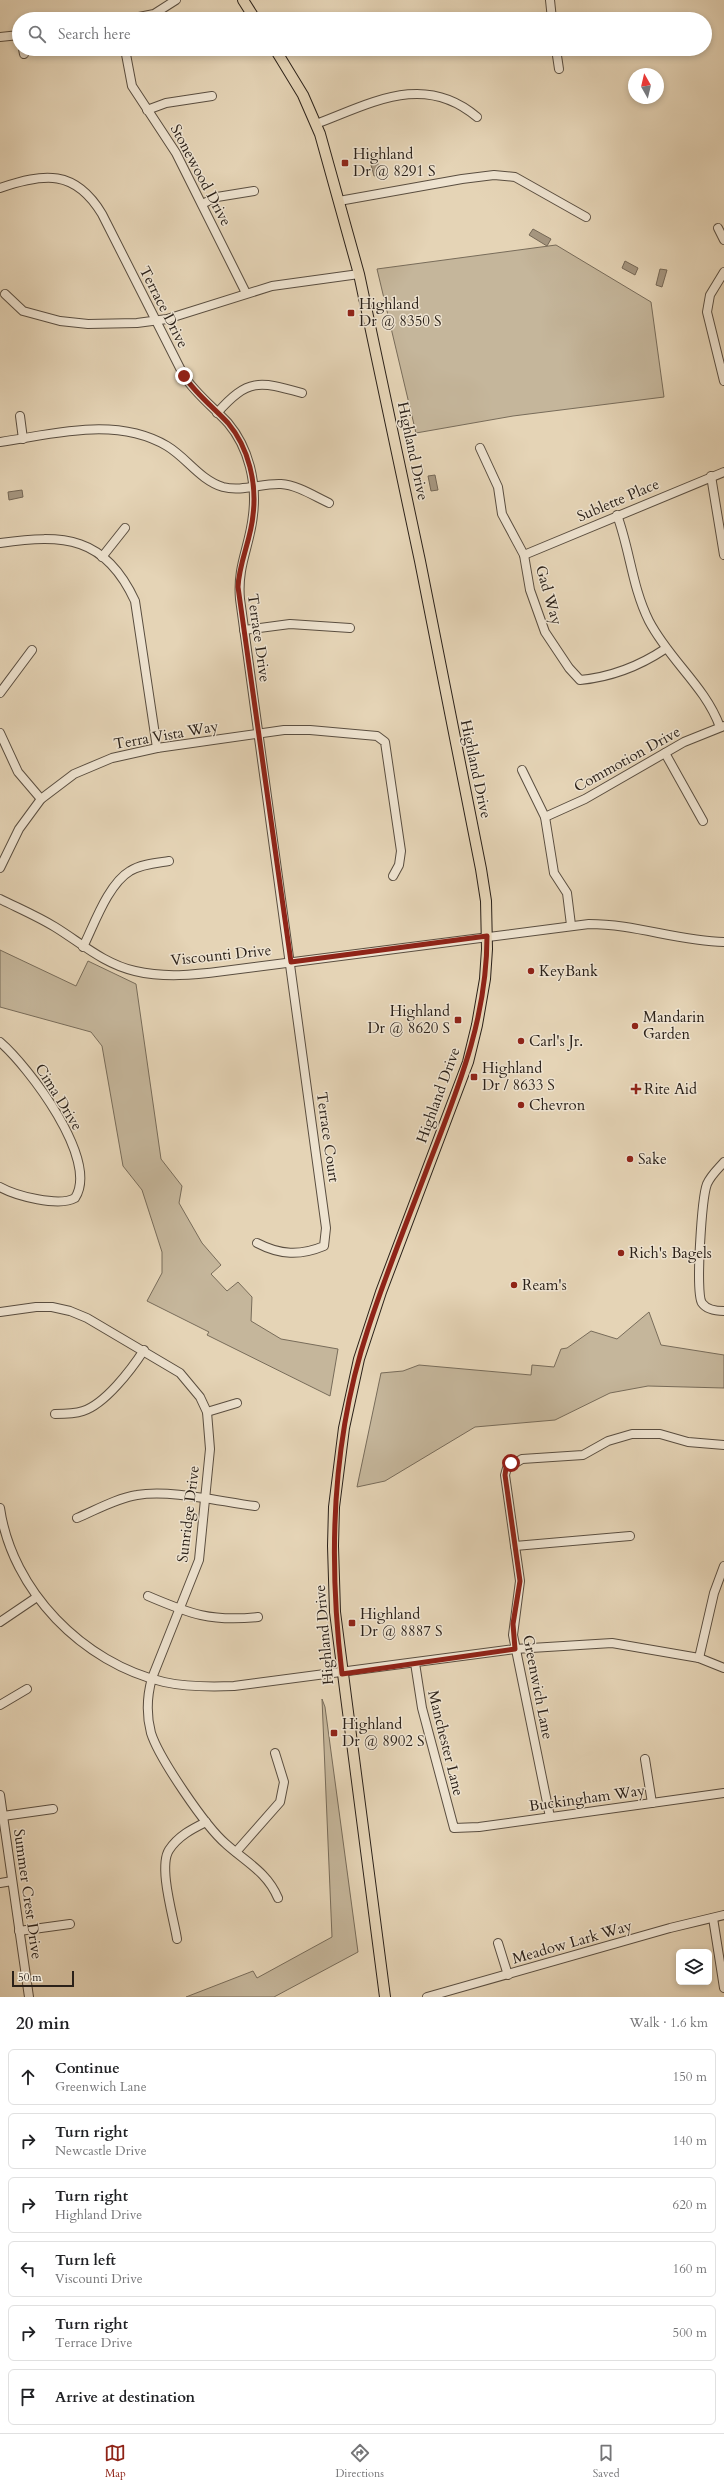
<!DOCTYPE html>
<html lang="en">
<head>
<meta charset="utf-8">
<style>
	body { margin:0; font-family:Cardo,serif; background:#f6f6f6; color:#202124 }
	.controls { position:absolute; right:12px; bottom:12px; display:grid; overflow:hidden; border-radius:6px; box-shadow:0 2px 6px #0003 }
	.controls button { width:36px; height:36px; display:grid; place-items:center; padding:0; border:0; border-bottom:1px solid #e0e0e0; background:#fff; color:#202124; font:20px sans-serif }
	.compass { position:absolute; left:628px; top:68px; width:36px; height:36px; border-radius:50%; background:#fff; box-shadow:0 2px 6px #0003; rotate:352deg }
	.scale { position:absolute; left:12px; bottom:10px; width:62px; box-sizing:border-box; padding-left:4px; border:2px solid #2b2119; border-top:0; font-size:11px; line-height:14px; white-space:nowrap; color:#2b2119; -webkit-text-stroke:3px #eee3d0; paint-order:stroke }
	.stop { position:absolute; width:12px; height:12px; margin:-9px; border:3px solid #8f2418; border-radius:50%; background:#fff }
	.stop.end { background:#8f2418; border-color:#fff; box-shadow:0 1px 4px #0008 }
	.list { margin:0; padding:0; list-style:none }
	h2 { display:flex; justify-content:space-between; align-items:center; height:52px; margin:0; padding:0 16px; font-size:17px }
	h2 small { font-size:13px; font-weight:400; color:#757577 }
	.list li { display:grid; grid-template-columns:26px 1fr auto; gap:12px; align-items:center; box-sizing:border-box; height:56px; margin:0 8px 8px; padding:0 8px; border:1px solid #e0e0e0; border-radius:6px }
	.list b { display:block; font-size:15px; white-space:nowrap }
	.list p { margin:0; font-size:13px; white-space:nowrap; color:#757577 }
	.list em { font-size:13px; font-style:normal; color:#757577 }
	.icon { flex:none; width:22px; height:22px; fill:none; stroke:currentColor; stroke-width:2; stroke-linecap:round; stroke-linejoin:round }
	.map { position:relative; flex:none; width:724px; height:1997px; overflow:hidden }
	.search { position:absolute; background:#fff; box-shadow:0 2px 6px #0003; left:12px; right:12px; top:12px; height:44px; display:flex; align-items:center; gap:10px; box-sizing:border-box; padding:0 14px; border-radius:22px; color:#757577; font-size:15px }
	.sheet { height:436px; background:#fff }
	nav { display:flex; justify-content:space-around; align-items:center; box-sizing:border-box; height:56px; border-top:1px solid #e0e0e0; background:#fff; font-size:11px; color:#757577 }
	nav a { display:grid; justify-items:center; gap:2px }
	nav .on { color:#8f2418 }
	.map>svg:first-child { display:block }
</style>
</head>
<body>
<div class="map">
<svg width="724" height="1997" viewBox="0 0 724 1997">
	<rect width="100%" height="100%" fill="#e5d4b6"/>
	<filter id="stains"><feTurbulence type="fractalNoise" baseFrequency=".005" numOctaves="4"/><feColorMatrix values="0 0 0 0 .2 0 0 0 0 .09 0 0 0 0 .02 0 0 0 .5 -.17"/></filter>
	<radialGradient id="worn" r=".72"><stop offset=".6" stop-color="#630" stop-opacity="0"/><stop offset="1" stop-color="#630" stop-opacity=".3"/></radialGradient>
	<!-- green -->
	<g fill="#c5b69b" stroke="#786c5a">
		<polygon points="556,245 651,302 664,397 513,416 416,433 377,269"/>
		<polygon points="0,950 76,986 88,961 136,984 161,1159 182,1186 179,1203 202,1243 221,1265 211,1274 227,1291 238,1282 252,1297 251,1321 281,1339 338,1349 330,1396 207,1335 209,1332 147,1301 162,1273 162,1252 142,1190 123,1166 102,1046 91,1032 0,1007"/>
		<polygon points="649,1312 661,1345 724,1355 724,1388 648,1386 610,1393 555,1420 475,1427 385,1481 357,1487 381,1373 403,1371 419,1365 531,1375 532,1365 554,1367 561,1349 567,1348 591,1331 617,1339"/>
		<polygon points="322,1699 325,1707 358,1952 274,1997 186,1997 253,1971 257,1978 332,1937"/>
	</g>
	<!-- water -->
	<g fill="#a69781" stroke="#756857">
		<polygon points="377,159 380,174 374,176 370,161"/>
		<polygon points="533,229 551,239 547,246 529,235"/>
		<polygon points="625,261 638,268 635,275 622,268"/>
		<polygon points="660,269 667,270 662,287 656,285"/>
		<polygon points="435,475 438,490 431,491 428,476"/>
		<polygon points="22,490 23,497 9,500 8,492"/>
	</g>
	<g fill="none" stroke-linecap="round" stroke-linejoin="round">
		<!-- minor casing -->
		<g stroke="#5a4e40" stroke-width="10">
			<g id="minor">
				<polyline points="550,0 552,19"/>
				<polyline points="129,19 154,14 176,0"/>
				<polyline points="0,37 19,35"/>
				<polyline points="23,49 24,54"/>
				<polyline points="125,49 132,86 176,153 246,293"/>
				<polyline points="556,49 559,69"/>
				<polyline points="147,110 166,103 212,96"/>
				<path d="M316,124C372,103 424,72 477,117"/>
				<path d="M0,188C44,173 75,169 102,214L184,376C196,394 213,407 228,423C249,448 257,483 253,515C250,546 237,565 240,599L326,1228L324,1246C300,1256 280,1255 257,1243"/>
				<polyline points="339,201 462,179 494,175 515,177 586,217"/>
				<polyline points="202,204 217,197 254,191"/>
				<polyline points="718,228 724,240"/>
				<polyline points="724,272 710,295 707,312 724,381"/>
				<polyline points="5,294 23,311 60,321 88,324 137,323 167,319 272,286 359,274"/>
				<path d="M217,413C248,378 259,381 302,393"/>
				<polyline points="20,416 23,439"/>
				<path d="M0,442C55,434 116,416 167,446C187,458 200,480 223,487C242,492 262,483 281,484C297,485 314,496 329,503"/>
				<path d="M480,448L498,487L502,514L524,555L530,590L545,632L569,668L580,680C612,677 638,667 665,649"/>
				<polyline points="711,476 724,555"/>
				<path d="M617,515C630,550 632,587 649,621C670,661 705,686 720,727"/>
				<path d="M0,543C64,534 105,536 135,601L157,748"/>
				<polyline points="524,555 724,472"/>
				<polyline points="102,557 125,528"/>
				<polyline points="244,630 290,624 350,628"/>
				<polyline points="0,693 32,650"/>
				<polyline points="0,733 18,772 41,799"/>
				<polyline points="665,753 703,821"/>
				<polyline points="522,770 545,817 554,873 567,893 571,925"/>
				<polyline points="545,817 585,799 684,742 724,726"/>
				<polyline points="0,868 19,829 41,799 74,774 112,758 157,748 284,730 310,730 377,736 385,742 401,851 399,865 393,876"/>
				<path d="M0,899C18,908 37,916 55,927C81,943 104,964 135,971C165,978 193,975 224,971L589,924C635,924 678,941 724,942"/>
				<path d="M83,947C94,925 108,884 130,871C141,864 156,863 169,861"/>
				<path d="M0,1042C28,1066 100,1160 75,1198C59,1207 16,1196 0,1187"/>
				<path d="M724,1162C718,1169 711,1175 707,1184C702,1197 695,1293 702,1303C707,1310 716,1311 724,1311"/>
				<path d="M0,1312L36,1307H52L70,1311L87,1318L180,1373L200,1397L207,1412L210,1449L199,1560L152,1678C147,1696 146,1714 151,1733C159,1758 205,1826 226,1844C246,1862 267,1872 278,1898"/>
				<polyline points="207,1412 237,1403"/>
				<path d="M55,1414C64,1414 74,1414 83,1411C105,1404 131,1370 144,1350"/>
				<path d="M0,1508C12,1591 83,1663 164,1682C187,1687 211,1687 234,1686L515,1649L612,1643L699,1658L724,1668"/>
				<path d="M77,1518C96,1510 117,1498 137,1495C170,1489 222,1502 255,1506"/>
				<polyline points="515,1546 630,1536"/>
				<path d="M148,1596C190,1614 211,1622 258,1617"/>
				<polyline points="0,1622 37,1597"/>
				<polyline points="699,1658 714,1593 724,1566"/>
				<polyline points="415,1663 422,1708 454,1828 479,1827 724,1793"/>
				<polyline points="0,1705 27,1689"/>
				<polyline points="645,1759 652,1803"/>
				<polyline points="0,1795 29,1997"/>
				<polyline points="3,1816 53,1809"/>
				<polyline points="550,1817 513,1635 520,1581 505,1475 507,1468 522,1459 583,1455 608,1441 632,1434 660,1434 688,1442 724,1445"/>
				<polyline points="236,1852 280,1802 284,1782 275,1753"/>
				<polyline points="0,1883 12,1881"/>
				<polyline points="713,1918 724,1988"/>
				<polyline points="19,1931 70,1924"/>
				<path d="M177,1939C174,1919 158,1867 169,1850C178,1836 192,1829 206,1822"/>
				<polyline points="498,1943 508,1975"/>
				<polyline points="427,1997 670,1928 724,1915"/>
			</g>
		</g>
		<!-- major casing -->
		<g stroke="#2b2119" stroke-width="12">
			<g id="major">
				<polyline points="243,0 255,19"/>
				<polyline points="275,49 303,95 320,134 359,274 420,561 481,869 486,901 487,949 485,979 477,1025 468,1062 381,1292 359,1359 344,1428 334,1507 333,1546 335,1612 385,1997"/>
			</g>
		</g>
		<!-- minor -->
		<use href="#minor" stroke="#eee3d0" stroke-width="8"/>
		<!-- major -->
		<use href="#major" stroke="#e5d4b6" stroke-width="10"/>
	</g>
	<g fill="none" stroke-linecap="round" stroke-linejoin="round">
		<!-- route -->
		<path stroke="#8f2418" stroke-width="5" d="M184,376C196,394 213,407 228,423C249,448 257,484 253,515C251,540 239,562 238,587L291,962L487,936C487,1018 459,1086 430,1161C409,1217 386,1273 368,1329C331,1441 328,1558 342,1674L515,1649L513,1624L520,1581L505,1475L506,1468L511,1463"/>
	</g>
	<!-- markers -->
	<g fill="#8f2418" stroke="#eee3d0" stroke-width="1.5">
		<rect x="341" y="159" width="8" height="8" rx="2"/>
		<rect x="347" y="309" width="8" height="8" rx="2"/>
		<circle cx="531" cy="971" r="4"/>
		<rect x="454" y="1016" width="8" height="8" rx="2"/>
		<circle cx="635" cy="1026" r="4"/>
		<circle cx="521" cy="1041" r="4"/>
		<rect x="470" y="1073" width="8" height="8" rx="2"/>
		<path d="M634 1083h4v4h4v4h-4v4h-4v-4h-4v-4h4z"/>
		<circle cx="521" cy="1105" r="4"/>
		<circle cx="630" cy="1159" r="4"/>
		<circle cx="621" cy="1253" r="4"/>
		<circle cx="514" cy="1285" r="4"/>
		<rect x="348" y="1619" width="8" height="8" rx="2"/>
		<rect x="330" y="1729" width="8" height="8" rx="2"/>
	</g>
	<g text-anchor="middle" stroke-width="3" stroke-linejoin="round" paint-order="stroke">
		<!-- poi labels -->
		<g font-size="15" fill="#2b2119" stroke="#eee3d0" text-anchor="start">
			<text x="353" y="159">Highland<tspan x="353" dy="17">Dr @ 8291 S</tspan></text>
			<text x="359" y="309">Highland<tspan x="359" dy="17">Dr @ 8350 S</tspan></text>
			<text x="539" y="976">KeyBank</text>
			<text x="450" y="1016" text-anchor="end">Highland<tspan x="450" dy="17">Dr @ 8620 S</tspan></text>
			<text x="643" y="1022">Mandarin<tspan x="643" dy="17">Garden</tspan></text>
			<text x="529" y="1046">Carl's Jr.</text>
			<text x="482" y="1073">Highland<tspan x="482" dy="17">Dr / 8633 S</tspan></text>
			<text x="644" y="1094">Rite Aid</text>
			<text x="529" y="1110">Chevron</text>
			<text x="638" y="1164">Sake</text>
			<text x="629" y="1258">Rich's Bagels</text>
			<text x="522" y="1290">Ream's</text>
			<text x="360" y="1619">Highland<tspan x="360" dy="17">Dr @ 8887 S</tspan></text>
			<text x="342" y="1729">Highland<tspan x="342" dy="17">Dr @ 8902 S</tspan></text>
		</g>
		<!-- street labels -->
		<g font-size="15" fill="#2b2119" stroke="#eee3d0">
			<text transform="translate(201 175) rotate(62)" y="5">Stonewood Drive</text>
			<text transform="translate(164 307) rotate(63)" y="5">Terrace Drive</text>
			<text transform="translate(413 451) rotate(78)" y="5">Highland Drive</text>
			<text transform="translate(618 500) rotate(-23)" y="5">Sublette Place</text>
			<text transform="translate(549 595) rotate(74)" y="5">Gad Way</text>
			<text transform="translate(259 638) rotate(82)" y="5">Terrace Drive</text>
			<text transform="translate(166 735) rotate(-10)" y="5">Terra Vista Way</text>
			<text transform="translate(627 759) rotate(-29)" y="5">Commotion Drive</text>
			<text transform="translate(476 769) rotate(78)" y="5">Highland Drive</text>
			<text transform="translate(221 955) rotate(-6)" y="5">Viscounti Drive</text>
			<text transform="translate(438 1095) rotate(-70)" y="5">Highland Drive</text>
			<text transform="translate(59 1097) rotate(58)" y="5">Cima Drive</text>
			<text transform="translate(328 1137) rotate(82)" y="5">Terrace Court</text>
			<text transform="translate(188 1514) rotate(-83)" y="5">Sunridge Drive</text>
			<text transform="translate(324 1635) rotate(-95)" y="5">Highland Drive</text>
			<text transform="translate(538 1687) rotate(79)" y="5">Greenwich Lane</text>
			<text transform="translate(446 1743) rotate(76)" y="5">Manchester Lane</text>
			<text transform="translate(587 1798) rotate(-8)" y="5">Buckingham Way</text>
			<text transform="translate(28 1894) rotate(82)" y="5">Summer Crest Drive</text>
			<text transform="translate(572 1942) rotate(-16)" y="5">Meadow Lark Way</text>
		</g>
	</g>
	<rect width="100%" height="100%" filter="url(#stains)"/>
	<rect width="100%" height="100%" fill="url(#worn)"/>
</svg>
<div class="controls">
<button><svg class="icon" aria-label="layers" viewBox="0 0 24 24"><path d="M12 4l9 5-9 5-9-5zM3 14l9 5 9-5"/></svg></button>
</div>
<svg class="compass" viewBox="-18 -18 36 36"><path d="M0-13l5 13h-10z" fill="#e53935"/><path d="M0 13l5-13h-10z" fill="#757577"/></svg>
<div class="scale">50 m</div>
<div class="stop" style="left:511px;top:1463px"></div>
<div class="stop end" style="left:184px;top:376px"></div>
<div class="search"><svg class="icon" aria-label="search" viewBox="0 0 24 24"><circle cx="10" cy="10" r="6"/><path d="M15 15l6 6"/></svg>Search here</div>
</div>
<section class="sheet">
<h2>20 min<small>Walk · 1.6 km</small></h2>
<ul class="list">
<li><svg class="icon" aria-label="ahead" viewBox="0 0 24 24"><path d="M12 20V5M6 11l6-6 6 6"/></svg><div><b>Continue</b><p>Greenwich Lane</p></div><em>150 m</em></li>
<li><svg class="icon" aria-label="right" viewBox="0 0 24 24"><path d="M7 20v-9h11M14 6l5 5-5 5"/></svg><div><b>Turn right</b><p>Newcastle Drive</p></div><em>140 m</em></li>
<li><svg class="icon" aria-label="right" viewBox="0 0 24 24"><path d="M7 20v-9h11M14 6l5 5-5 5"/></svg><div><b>Turn right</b><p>Highland Drive</p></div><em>620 m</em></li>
<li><svg class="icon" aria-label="left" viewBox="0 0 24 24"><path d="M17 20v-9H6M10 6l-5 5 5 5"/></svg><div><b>Turn left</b><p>Viscounti Drive</p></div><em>160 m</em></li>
<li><svg class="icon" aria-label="right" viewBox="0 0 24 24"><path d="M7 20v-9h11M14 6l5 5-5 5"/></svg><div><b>Turn right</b><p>Terrace Drive</p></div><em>500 m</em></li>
<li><svg class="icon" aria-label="arrive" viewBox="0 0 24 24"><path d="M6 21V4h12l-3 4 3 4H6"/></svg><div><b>Arrive at destination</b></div></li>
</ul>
</section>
<nav>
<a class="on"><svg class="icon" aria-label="map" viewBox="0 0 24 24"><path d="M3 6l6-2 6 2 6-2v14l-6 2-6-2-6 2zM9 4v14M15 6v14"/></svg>Map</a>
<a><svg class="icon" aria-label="directions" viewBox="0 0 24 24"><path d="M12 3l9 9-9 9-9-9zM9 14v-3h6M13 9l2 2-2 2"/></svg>Directions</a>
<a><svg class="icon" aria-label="saved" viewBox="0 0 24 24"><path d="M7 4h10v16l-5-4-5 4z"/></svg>Saved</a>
</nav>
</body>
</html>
